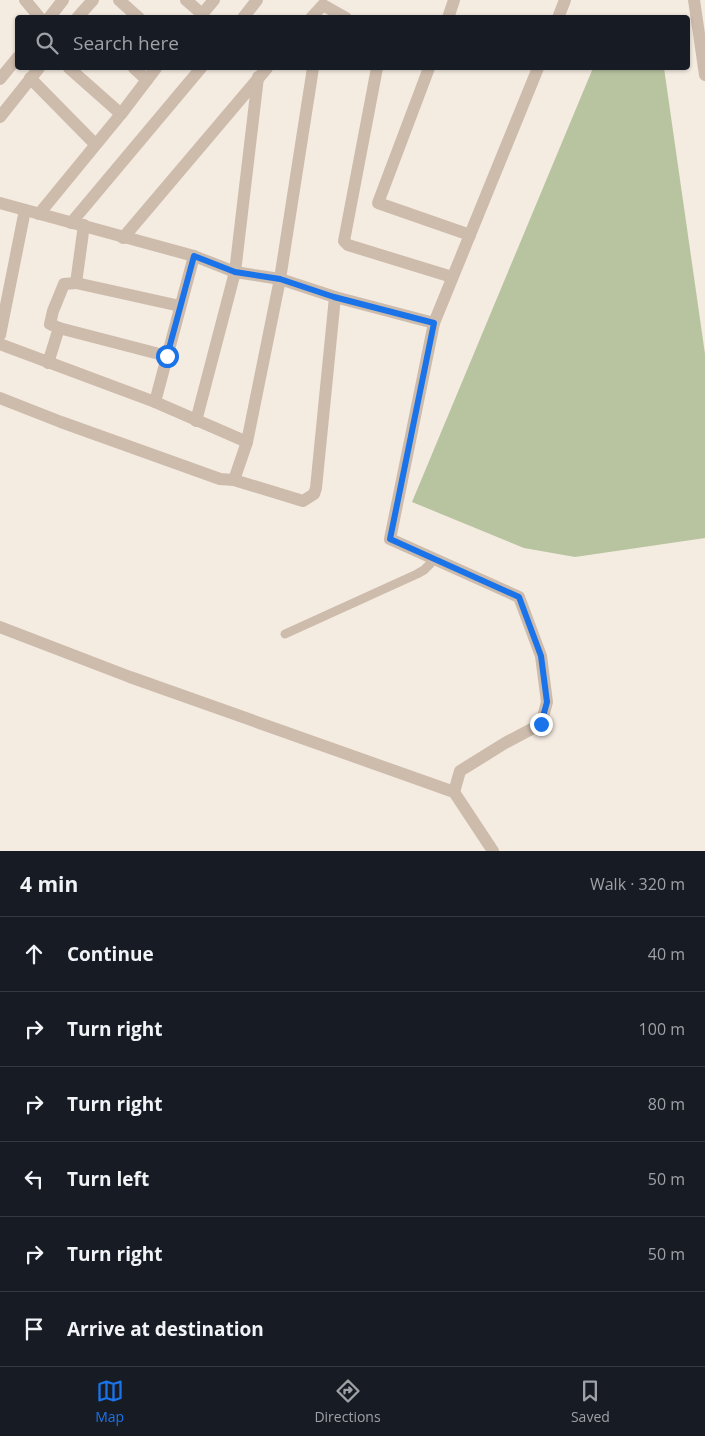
<!DOCTYPE html>
<html lang="en">
<head>
<meta charset="utf-8">
<style>
	body { margin:0; font-family:"Open Sans",sans-serif; background:#20242c; color:#f1f3f6 }
	.stop { position:absolute; width:15px; height:15px; margin:-11px; border:4px solid #1a73e8; border-radius:50%; background:#fff }
	.stop.end { background:#1a73e8; border-color:#fff; box-shadow:0 1px 5px #0008 }
	.list { margin:0; padding:0; list-style:none }
	h2 { display:flex; justify-content:space-between; align-items:center; height:65px; margin:0; padding:0 20px; font-size:21px }
	h2 small { font-size:16px; font-weight:400; color:#9ea1a6 }
	.list li { display:grid; grid-template-columns:32px 1fr auto; gap:15px; align-items:center; box-sizing:border-box; height:75px; padding:0 20px; border-top:1px solid #363941 }
	.list b { display:block; font-size:19px; white-space:nowrap }
	.list em { font-size:16px; font-style:normal; color:#9ea1a6 }
	.icon { flex:none; width:28px; height:28px; fill:none; stroke:currentColor; stroke-width:2; stroke-linecap:round; stroke-linejoin:round }
	.map { position:relative; flex:none; width:705px; height:851px; overflow:hidden }
	.search { position:absolute; background:#171b24; box-shadow:0 1px 4px #0004; left:15px; right:15px; top:15px; height:55px; display:flex; align-items:center; gap:12px; box-sizing:border-box; padding:0 18px; border-radius:5px; color:#9ea1a6; font-size:19px }
	.sheet { height:515px; background:#171b24 }
	nav { display:flex; justify-content:space-around; align-items:center; box-sizing:border-box; height:70px; border-top:1px solid #363941; background:#171b24; font-size:14px; color:#9ea1a6 }
	nav a { display:grid; justify-items:center; gap:2px }
	nav .on { color:#1a73e8 }
	.map>svg:first-child { display:block }
</style>
</head>
<body>
<div class="map">
<svg width="705" height="851" viewBox="0 0 705 851">
	<rect width="100%" height="100%" fill="#f4ebe1"/>
	<!-- green -->
	<polygon fill="#b8c4a0" points="593,68 664,68 705,354 705,538 575,557 524,548 412,502"/>
	<g fill="none" stroke-linecap="round" stroke-linejoin="round">
		<!-- service -->
		<polyline stroke="#cdbbac" stroke-width="9" points="285,634 417,574 424,570 435,559"/>
		<!-- minor -->
		<g stroke="#cdbbac" stroke-width="12">
			<polyline points="25,0 40,18"/>
			<polyline points="119,0 139,18"/>
			<polyline points="186,0 202,14"/>
			<polyline points="694,0 705,75"/>
			<polyline points="199,18 214,0"/>
			<polyline points="243,18 257,0"/>
			<polyline points="311,18 323,5 346,18"/>
			<polyline points="448,18 454,0"/>
			<polyline points="558,18 565,0"/>
			<polyline points="69,68 121,114"/>
			<polyline points="134,68 147,80"/>
			<polyline points="377,68 344,241 348,245 452,277"/>
			<polyline points="429,68 378,203 470,235"/>
			<polyline points="30,78 95,144"/>
			<polyline points="0,203 194,256 235,272 280,279 335,297 434,323"/>
			<polyline points="39,214 121,114 156,68"/>
			<polyline points="71,223 201,68"/>
			<polyline points="123,238 267,68"/>
			<polyline points="76,283 180,306"/>
			<polyline points="59,328 167,356"/>
			<polyline points="0,335 25,210"/>
			<polyline points="0,344 155,402 247,442"/>
			<polyline points="48,363 59,328 50,324 53,311 64,284 76,283 84,225"/>
			<polyline points="0,398 61,422 220,479 234,480 303,501 314,494 316,488 335,297"/>
			<polyline points="155,402 194,256"/>
			<polyline points="196,421 235,272 258,77"/>
			<polyline points="234,480 247,442 280,279 313,68"/>
			<polyline points="0,627 130,677 454,792 493,851"/>
			<polyline points="454,792 460,771 505,743 541,724 547,702 541,656 519,597 390,539 434,323 538,68"/>
		</g>
		<!-- tertiary -->
		<g stroke="#cdbbac" stroke-width="12">
			<polyline points="49,18 63,0"/>
			<polyline points="77,18 93,0"/>
			<polyline points="0,79 18,57"/>
			<polyline points="0,117 39,68"/>
		</g>
	</g>
	<g fill="none" stroke-linecap="round" stroke-linejoin="round">
		<!-- route -->
		<polyline stroke="#1a73e8" stroke-width="6" points="167,356 194,256 235,272 280,279 334,297 434,323 390,539 519,597 541,656 547,702 541,724"/>
	</g>
</svg>
<div class="stop" style="left:167px;top:356px"></div>
<div class="stop end" style="left:541px;top:724px"></div>
<div class="search"><svg class="icon" aria-label="search" viewBox="0 0 24 24"><circle cx="10" cy="10" r="6"/><path d="M15 15l6 6"/></svg>Search here</div>
</div>
<section class="sheet">
<h2>4 min<small>Walk · 320 m</small></h2>
<ul class="list">
<li><svg class="icon" aria-label="ahead" viewBox="0 0 24 24"><path d="M12 20V5M6 11l6-6 6 6"/></svg><div><b>Continue</b></div><em>40 m</em></li>
<li><svg class="icon" aria-label="right" viewBox="0 0 24 24"><path d="M7 20v-9h11M14 6l5 5-5 5"/></svg><div><b>Turn right</b></div><em>100 m</em></li>
<li><svg class="icon" aria-label="right" viewBox="0 0 24 24"><path d="M7 20v-9h11M14 6l5 5-5 5"/></svg><div><b>Turn right</b></div><em>80 m</em></li>
<li><svg class="icon" aria-label="left" viewBox="0 0 24 24"><path d="M17 20v-9H6M10 6l-5 5 5 5"/></svg><div><b>Turn left</b></div><em>50 m</em></li>
<li><svg class="icon" aria-label="right" viewBox="0 0 24 24"><path d="M7 20v-9h11M14 6l5 5-5 5"/></svg><div><b>Turn right</b></div><em>50 m</em></li>
<li><svg class="icon" aria-label="arrive" viewBox="0 0 24 24"><path d="M6 21V4h12l-3 4 3 4H6"/></svg><div><b>Arrive at destination</b></div></li>
</ul>
</section>
<nav>
<a class="on"><svg class="icon" aria-label="map" viewBox="0 0 24 24"><path d="M3 6l6-2 6 2 6-2v14l-6 2-6-2-6 2zM9 4v14M15 6v14"/></svg>Map</a>
<a><svg class="icon" aria-label="directions" viewBox="0 0 24 24"><path d="M12 3l9 9-9 9-9-9zM9 14v-3h6M13 9l2 2-2 2"/></svg>Directions</a>
<a><svg class="icon" aria-label="saved" viewBox="0 0 24 24"><path d="M7 4h10v16l-5-4-5 4z"/></svg>Saved</a>
</nav>
</body>
</html>
